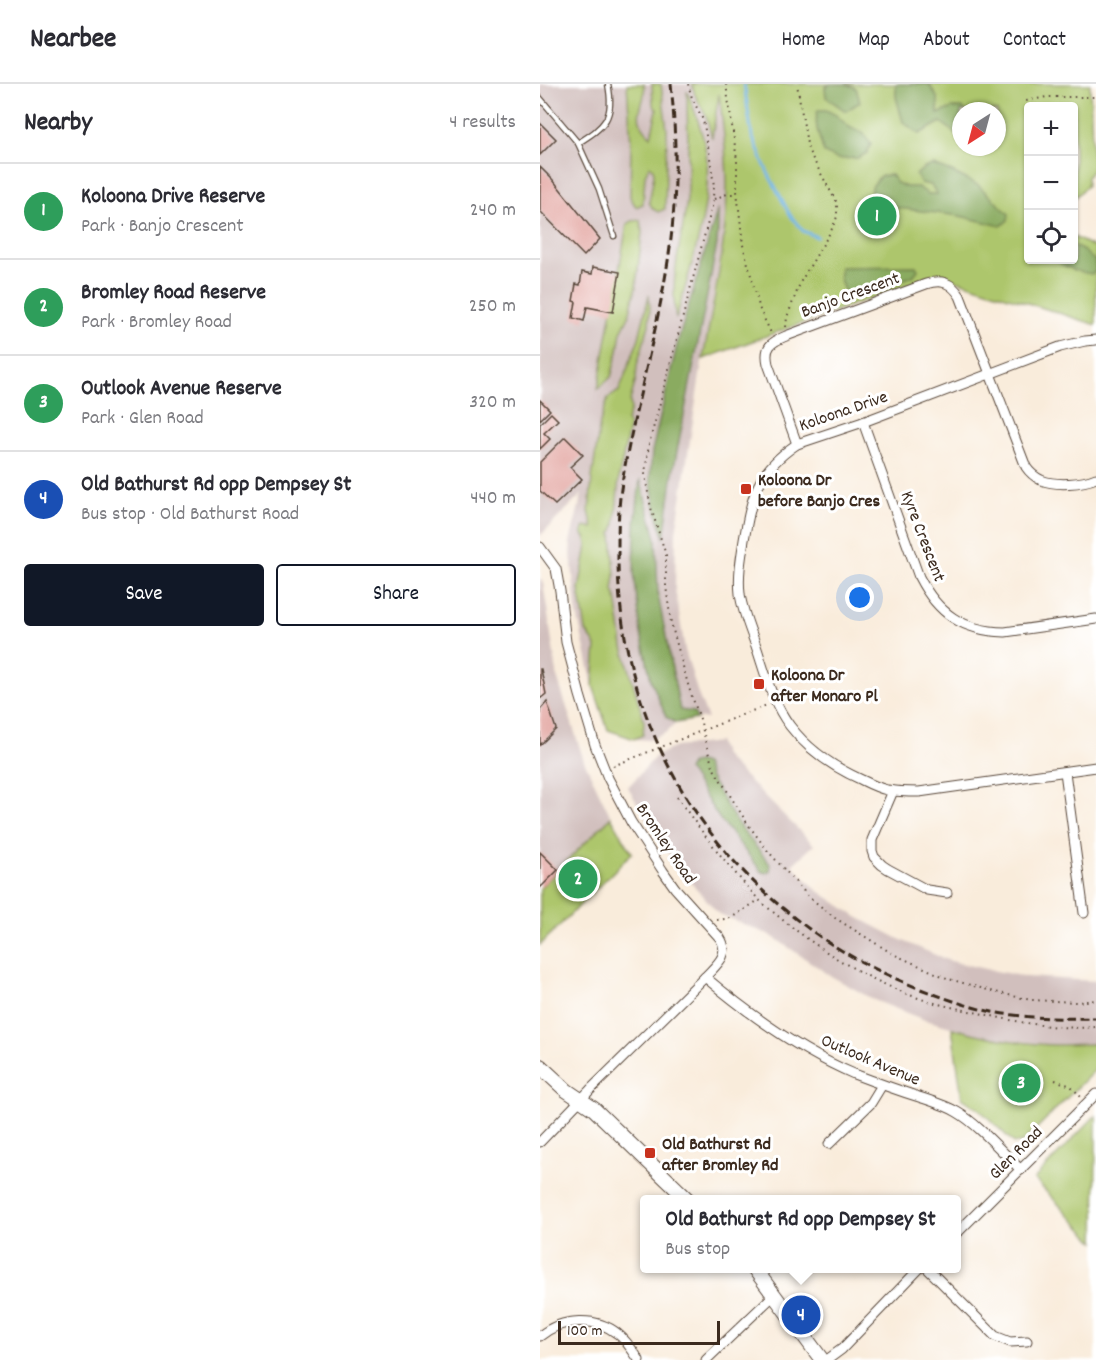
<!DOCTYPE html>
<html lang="en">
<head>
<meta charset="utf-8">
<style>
	body { margin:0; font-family:Dekko,sans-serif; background:#f7f7f7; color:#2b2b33 }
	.controls { position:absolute; right:18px; top:18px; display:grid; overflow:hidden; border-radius:6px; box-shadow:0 2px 4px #0004 }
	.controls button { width:54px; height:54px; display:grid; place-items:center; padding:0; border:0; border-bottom:2px solid #e1e1e2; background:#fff; color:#2b2b33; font:30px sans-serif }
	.compass { position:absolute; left:412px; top:18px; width:54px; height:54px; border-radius:50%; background:#fff; box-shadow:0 2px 4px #0004; rotate:216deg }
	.scale { position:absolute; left:18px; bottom:15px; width:162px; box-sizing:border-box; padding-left:6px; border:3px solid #3b2a1e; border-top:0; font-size:16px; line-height:21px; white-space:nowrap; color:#3b2a1e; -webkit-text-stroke:4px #fff; paint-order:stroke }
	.you { position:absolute; left:320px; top:514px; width:21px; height:21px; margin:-15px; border:4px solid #fff; border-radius:50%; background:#1a73e8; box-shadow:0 0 0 9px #1a73e833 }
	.badge { display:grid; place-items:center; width:39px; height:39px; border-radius:50%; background:#111827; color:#fff; font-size:20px; font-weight:700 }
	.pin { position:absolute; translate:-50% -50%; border:3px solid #fff; box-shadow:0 2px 6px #0006 }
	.popup { position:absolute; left:100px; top:1111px; width:321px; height:78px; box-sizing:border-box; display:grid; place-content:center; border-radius:6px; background:#fff; filter:drop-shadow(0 2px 4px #0005); font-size:20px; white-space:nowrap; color:#7c7c81 }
	.popup b { font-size:22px; color:#2b2b33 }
	.popup::after { content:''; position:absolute; left:50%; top:100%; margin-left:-12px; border:12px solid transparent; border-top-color:#fff }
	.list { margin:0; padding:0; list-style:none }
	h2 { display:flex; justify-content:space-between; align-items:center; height:78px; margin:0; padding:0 24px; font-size:26px }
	h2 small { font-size:20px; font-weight:400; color:#7c7c81 }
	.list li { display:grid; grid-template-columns:39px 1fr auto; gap:18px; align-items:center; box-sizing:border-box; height:96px; padding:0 24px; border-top:2px solid #e1e1e2 }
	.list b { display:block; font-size:22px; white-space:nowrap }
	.list p { margin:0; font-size:20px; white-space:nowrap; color:#7c7c81 }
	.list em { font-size:20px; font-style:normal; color:#7c7c81 }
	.actions { display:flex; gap:12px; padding:18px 24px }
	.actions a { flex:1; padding:14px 0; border:2px solid #111827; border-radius:6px; text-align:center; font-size:21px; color:#111827 }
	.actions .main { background:#111827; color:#fff }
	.icon { flex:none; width:33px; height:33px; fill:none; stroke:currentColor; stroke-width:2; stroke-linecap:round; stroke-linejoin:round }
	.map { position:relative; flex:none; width:556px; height:1276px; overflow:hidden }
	header { display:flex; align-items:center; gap:36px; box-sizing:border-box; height:84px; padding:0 30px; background:#fff; border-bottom:2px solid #e1e1e2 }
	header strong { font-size:28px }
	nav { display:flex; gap:33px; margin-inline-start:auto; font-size:21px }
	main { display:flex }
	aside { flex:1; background:#fff }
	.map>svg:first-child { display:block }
</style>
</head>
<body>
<header>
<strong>Nearbee</strong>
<nav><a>Home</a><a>Map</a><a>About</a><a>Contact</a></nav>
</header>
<main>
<aside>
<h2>Nearby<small>4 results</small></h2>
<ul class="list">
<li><span class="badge" style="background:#2e9e5b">1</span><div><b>Koloona Drive Reserve</b><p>Park · Banjo Crescent</p></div><em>240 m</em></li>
<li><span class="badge" style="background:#2e9e5b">2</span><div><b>Bromley Road Reserve</b><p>Park · Bromley Road</p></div><em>250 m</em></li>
<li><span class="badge" style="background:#2e9e5b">3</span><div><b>Outlook Avenue Reserve</b><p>Park · Glen Road</p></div><em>320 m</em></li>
<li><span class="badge" style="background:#1a4fb4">4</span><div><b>Old Bathurst Rd opp Dempsey St</b><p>Bus stop · Old Bathurst Road</p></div><em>440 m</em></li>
</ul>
<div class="actions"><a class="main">Save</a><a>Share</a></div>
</aside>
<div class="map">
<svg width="556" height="1276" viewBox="0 0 556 1276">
	<rect width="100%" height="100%" fill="#fff"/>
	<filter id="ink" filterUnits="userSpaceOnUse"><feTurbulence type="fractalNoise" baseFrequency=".0167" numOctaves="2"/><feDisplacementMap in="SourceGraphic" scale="12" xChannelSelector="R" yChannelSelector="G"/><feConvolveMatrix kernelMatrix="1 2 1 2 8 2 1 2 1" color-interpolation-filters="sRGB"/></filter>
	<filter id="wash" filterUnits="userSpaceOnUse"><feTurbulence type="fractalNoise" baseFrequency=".008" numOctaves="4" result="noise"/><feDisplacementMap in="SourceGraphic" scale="24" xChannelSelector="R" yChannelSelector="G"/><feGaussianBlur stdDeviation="1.35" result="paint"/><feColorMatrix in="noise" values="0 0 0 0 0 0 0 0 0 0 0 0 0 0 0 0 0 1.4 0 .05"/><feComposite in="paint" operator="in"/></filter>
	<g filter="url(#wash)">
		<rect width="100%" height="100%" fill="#f9ecdb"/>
		<!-- industrial -->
		<g fill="#d1bfbd">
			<polygon points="0,0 179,0 186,65 187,104 184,153 163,271 136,448 135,505 145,566 158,610 168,635 162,634 136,639 127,648 110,656 94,655 68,646 53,602 36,525 30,458 42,410 0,452"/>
			<polygon points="0,494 3,499 18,596 44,677 71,733 0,804"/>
			<polygon points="178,658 185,673 274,761 252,781 277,806 317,833 359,855 407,876 436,883 486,893 556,897 556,960 512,961 457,954 432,949 382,935 334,916 291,892 230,851 179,830 142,788 123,762 106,735 88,703 117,671 136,663"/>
		</g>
		<!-- green -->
		<g fill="#adc66c" stroke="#747845" stroke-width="1.5" fill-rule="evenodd">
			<path d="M87,0H104C108,23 87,30 111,52L117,26L113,21L112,0H121L127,46L125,125L118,128L113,125L109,118L114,91L113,84L109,82L105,92L103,120L96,123L90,113L91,60Z"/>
			<path d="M152,0H550L553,86L547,93V102L534,114V22H488V176H534V153L556,164V241L397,190L163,275C173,218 187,160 187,102C187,71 183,40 179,10L172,54L166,32L155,11ZM421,27H457V63H421Z"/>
			<path d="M147,7C156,29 165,53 167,77C171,126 149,188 136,235C128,192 145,148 148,105C149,72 147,39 147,7Z"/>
			<polygon points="100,136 102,148 96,203 89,232 81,248 78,267 71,293 58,305 87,140 92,137"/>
			<polygon points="109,211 110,224 109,241 97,281 96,295 90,317 91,326 87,336 89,344 79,392 75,441 72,449 75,492 73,506 76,513 83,563 104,638 103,651 94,655 68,646 53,602 56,562 46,547 39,505 47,462 46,455 42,449 45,442 53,444 49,427 52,394 60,339 68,314 79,307 99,254"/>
			<polygon points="71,733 92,769 0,861 0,804"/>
			<path d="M412,944C445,953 480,960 514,961C528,961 542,960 556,960V985L482,1059H474L440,1026L422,1014Z"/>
			<polygon points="556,1031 555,1158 494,1095"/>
		</g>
		<!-- forest -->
		<g fill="#8aab60" stroke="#626a3f" stroke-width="1.5">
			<polygon points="291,0 306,0 316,4 320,18 306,27 286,13 285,3"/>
			<polygon points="356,0 389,0 398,15 398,30 412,24 423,24 425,27 421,27 421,54 401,38 379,50 363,38 356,13"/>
			<path d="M278,26H286L296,31L309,43L323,49L331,60L327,69L318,74L298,75L284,69C280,55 273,40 278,26Z"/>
			<polygon points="393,81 412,88 438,101 469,130 468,136 461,142 420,132 343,122 331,113 331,104 340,92 351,91 357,99 366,103 378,103 388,110 397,110 391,101 381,99 376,91 384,84"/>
			<polygon points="178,124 178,143 177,160 133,388 124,454 115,423 110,394 112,367 138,257"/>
			<path d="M534,162L544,167L555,177L556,186L552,190C539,189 525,183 515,176H534Z"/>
			<polygon points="376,182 378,186 373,192 316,213 309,212 305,210 300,195 300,183"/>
			<polygon points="100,395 116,454 118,511 140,626 154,628 157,635 136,639 126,633 111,596 101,550 94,489 95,441"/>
			<polygon points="158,678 165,680 170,694 197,739 230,780 230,787 225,789 221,787 179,734 148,686 152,679"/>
		</g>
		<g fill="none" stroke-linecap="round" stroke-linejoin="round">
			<!-- stream -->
			<polyline stroke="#6db3e3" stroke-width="3" points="204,0 212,52 228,89 250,131 263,147 277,153"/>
		</g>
		<g id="blocks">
			<!-- building -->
			<g fill="#e4a9a4">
				<polygon points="0,39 16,55 0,71"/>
				<polygon points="0,83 13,96 60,155 44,172 0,127"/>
				<polygon points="53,183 80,188 73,228 47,223 44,237 33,234 36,218 33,217 36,200 40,201 42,188 52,190"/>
				<polygon points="0,316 10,326 0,336"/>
				<polygon points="11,329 18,336 4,349 10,355 0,365 0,340"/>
				<polygon points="25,353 43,371 30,383 42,395 15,421 0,407 0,378"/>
				<polygon points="0,585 1,585 6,610 0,615"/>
				<polygon points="7,618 16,645 0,661 0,626"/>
				<polygon points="0,768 18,786 0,804"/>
			</g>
		</g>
	</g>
	<g filter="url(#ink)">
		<use href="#blocks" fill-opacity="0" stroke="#58473a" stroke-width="1.5"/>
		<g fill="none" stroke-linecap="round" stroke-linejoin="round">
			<!-- lane casing -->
			<g stroke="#58473a" stroke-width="7">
				<g id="lane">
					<polyline points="0,14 38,59 59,105 74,152"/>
					<path d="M38,59C65,42 75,34 68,0"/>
				</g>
			</g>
			<!-- street casing -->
			<g stroke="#58473a" stroke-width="11">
				<g id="street">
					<path d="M556,256L545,257L520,263L323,338L257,360C217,387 212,411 204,456C201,474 198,492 200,510C203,531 213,551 219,571C227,596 234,621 250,642C269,667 293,683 322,696C330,700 338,704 347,706C358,708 368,708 379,708L556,683"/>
					<path d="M323,338L379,493C398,530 423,547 465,548L556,535"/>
					<path d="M257,360L228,280C224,263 231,258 246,252L386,200C401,195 411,198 420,212L486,383C490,389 495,393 501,396C516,402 542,400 556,394"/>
					<path d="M0,463L16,485L20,507L26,558L40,611L55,661L68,694L91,738L123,787L135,804L180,854C191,871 176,881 165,893L50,1006L0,1058"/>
					<polyline points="525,688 544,829"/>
					<polyline points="353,707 332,756 332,767 334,773 342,781 348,785 387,806 407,809"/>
					<path d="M165,893C210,931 260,967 314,990C335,998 357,1006 379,1013C391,1017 405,1021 417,1028C438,1040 462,1068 481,1086"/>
					<polyline points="289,1060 331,1019 342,1001"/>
					<polyline points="417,1149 556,1010"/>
					<polyline points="387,1184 455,1252 470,1258 487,1257"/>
					<path d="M0,1252C22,1234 56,1232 78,1250C87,1257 93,1267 99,1276"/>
					<polyline points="166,1276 234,1211"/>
					<polyline points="287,1276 302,1265 380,1184"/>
				</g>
			</g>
			<!-- secondary casing -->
			<g stroke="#58473a" stroke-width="16">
				<g id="secondary">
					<polyline points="0,982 26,1006 54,1025 148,1116"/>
					<polyline points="214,1184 282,1276"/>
				</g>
			</g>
			<!-- path -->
			<g stroke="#58473a" stroke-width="2" stroke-dasharray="1.5 4.5" stroke-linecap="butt">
				<polyline points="148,0 152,14 163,36 169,67 174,102 172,123 109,360 105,389 106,398 111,424 126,471 126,502 131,539 149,604 160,635 169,671 175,687 207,739 227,766 268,812 295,834 353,870 409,895 455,908 491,916 537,918 556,916"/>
				<polyline points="186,0 197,76 197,107 203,161 220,226 231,249"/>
				<polyline points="489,22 486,17 507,13 556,13"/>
				<polyline points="174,115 187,110 197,110"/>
				<polyline points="246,243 247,233 261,197 291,147 297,133 297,119 268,66 257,0"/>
				<polyline points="73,682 227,621"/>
				<path d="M137,713C162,749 189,783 219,816"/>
				<path d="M177,836L191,834L219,816C267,858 320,894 381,915C403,922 426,926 448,931C480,939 523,946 556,943"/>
				<polyline points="515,996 531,1002 541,1013"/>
			</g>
			<!-- lane -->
			<use href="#lane" stroke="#fff" stroke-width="4.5"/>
			<!-- street -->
			<use href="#street" stroke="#fff" stroke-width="9"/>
			<!-- secondary -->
			<use href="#secondary" stroke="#fff" stroke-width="14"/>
			<!-- rail -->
			<path stroke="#3b2a1e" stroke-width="3" stroke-dasharray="9 4.5" stroke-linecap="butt" d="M131,0C137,59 137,119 128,177C116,254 93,329 81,405C78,427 78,450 78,473C78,610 139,739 245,826C292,866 347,894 405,914C422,920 440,926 458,929C490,934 524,935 556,934"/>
		</g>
	</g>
	<!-- markers -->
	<g fill="#c8321e" stroke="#fff" stroke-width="2">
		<rect x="200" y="399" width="12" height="12" rx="3"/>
		<rect x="213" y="594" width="12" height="12" rx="3"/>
		<rect x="104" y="1063" width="12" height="12" rx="3"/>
	</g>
	<g text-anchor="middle" stroke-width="6" stroke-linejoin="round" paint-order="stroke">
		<!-- street labels -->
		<g font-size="18" fill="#3b2a1e" stroke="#fff">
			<text transform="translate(310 210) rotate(-20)" y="6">Banjo Crescent</text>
			<text transform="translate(303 326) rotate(-19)" y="6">Koloona Drive</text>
			<text transform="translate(384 452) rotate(69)" y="6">Kyre Crescent</text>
			<text transform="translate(127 759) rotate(56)" y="6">Bromley Road</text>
			<text transform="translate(331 975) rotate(23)" y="6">Outlook Avenue</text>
			<text transform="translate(475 1068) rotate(-45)" y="6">Glen Road</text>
		</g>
		<!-- poi labels -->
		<g font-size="18" font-weight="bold" fill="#3b2a1e" stroke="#fff" text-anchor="start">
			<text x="218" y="401">Koloona Dr<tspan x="218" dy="21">before Banjo Cres</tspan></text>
			<text x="231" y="596">Koloona Dr<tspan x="231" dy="21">after Monaro Pl</tspan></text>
			<text x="122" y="1065">Old Bathurst Rd<tspan x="122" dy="21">after Bromley Rd</tspan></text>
		</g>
	</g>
</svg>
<div class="controls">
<button>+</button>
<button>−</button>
<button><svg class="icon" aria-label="locate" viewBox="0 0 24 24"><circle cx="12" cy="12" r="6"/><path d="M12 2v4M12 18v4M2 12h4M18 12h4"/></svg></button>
</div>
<svg class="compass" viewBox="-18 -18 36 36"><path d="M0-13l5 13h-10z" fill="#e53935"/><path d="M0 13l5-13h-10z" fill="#7c7c81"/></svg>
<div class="scale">100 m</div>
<div class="you"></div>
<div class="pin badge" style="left:337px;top:132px;background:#2e9e5b">1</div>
<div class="pin badge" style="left:38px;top:795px;background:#2e9e5b">2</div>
<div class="pin badge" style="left:481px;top:999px;background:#2e9e5b">3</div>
<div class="pin badge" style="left:261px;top:1231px;background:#1a4fb4">4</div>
<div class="popup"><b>Old Bathurst Rd opp Dempsey St</b>Bus stop</div>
</div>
</main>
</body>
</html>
